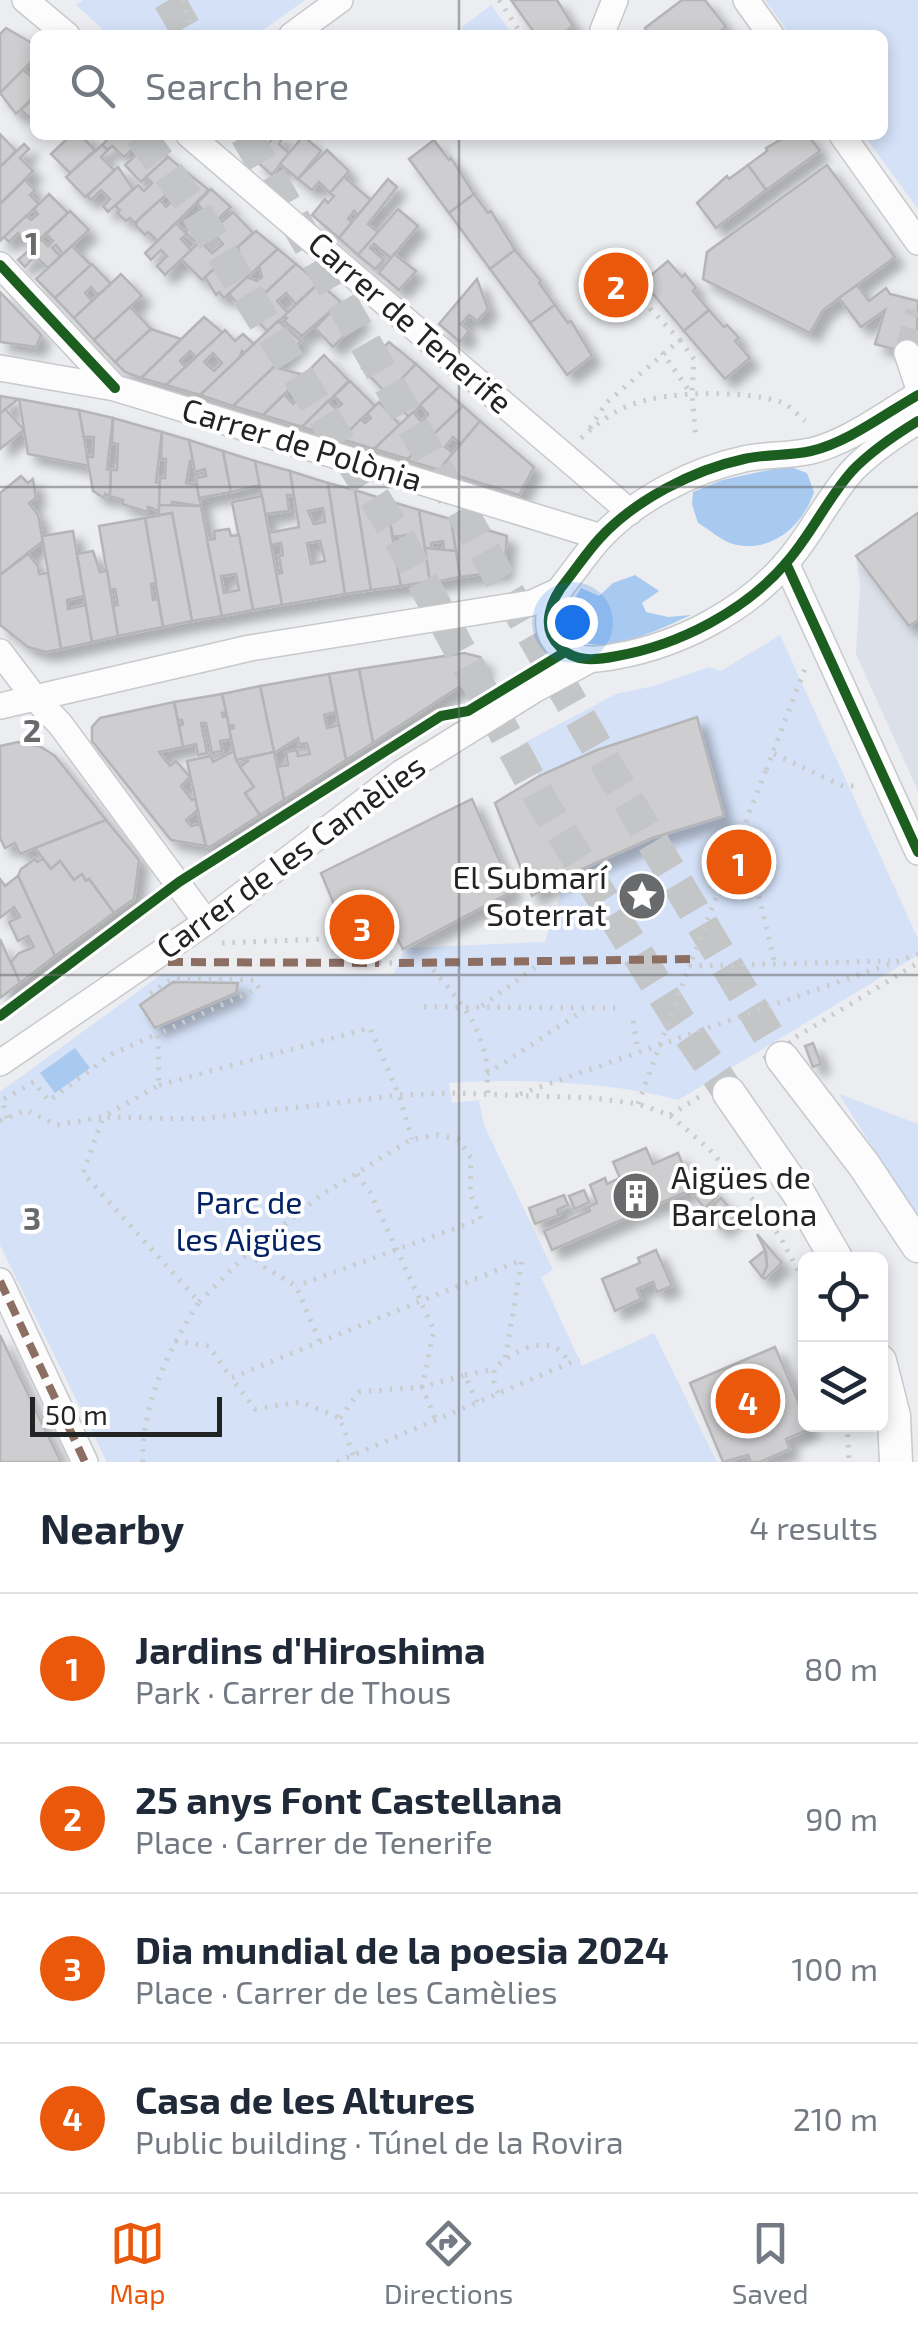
<!DOCTYPE html>
<html lang="en">
<head>
<meta charset="utf-8">
<style>
	body { margin:0; font-family:"Exo 2",sans-serif; background:#f2f2f3; color:#1f2937 }
	.controls { position:absolute; right:30px; bottom:30px; display:grid; overflow:hidden; border-radius:15px; box-shadow:0 5px 15px #0003 }
	.controls button { width:90px; height:90px; display:grid; place-items:center; padding:0; border:0; border-bottom:2px solid #e0e1e3; background:#fff; color:#1f2937; font:50px sans-serif }
	.scale { position:absolute; left:30px; bottom:25px; width:192px; box-sizing:border-box; padding-left:10px; border:5px solid #212325; border-top:0; font-size:28px; line-height:35px; white-space:nowrap; color:#212325; -webkit-text-stroke:8px #fff; paint-order:stroke }
	.you { position:absolute; left:572px; top:622px; width:35px; height:35px; margin:-25px; border:8px solid #fff; border-radius:50%; background:#1a73e8; box-shadow:0 0 0 15px #1a73e833 }
	.badge { display:grid; place-items:center; width:65px; height:65px; border-radius:50%; background:#ea580c; color:#fff; font-size:32px; font-weight:700 }
	.pin { position:absolute; translate:-50% -50%; border:5px solid #fff; box-shadow:0 2px 10px #0006 }
	.list { margin:0; padding:0; list-style:none }
	h2 { display:flex; justify-content:space-between; align-items:center; height:130px; margin:0; padding:0 40px; font-size:42px }
	h2 small { font-size:32px; font-weight:400; color:#747a83 }
	.list li { display:grid; grid-template-columns:65px 1fr auto; gap:30px; align-items:center; box-sizing:border-box; height:150px; padding:0 40px; border-top:2px solid #e0e1e3 }
	.list b { display:block; font-size:38px; white-space:nowrap }
	.list p { margin:0; font-size:32px; white-space:nowrap; color:#747a83 }
	.list em { font-size:32px; font-style:normal; color:#747a83 }
	.icon { flex:none; width:55px; height:55px; fill:none; stroke:currentColor; stroke-width:2; stroke-linecap:round; stroke-linejoin:round }
	.map { position:relative; flex:none; width:918px; height:1462px; overflow:hidden }
	.search { position:absolute; background:#fff; box-shadow:0 5px 15px #0003; left:30px; right:30px; top:30px; height:110px; display:flex; align-items:center; gap:25px; box-sizing:border-box; padding:0 35px; border-radius:15px; color:#747a83; font-size:38px }
	.sheet { height:730px; background:#fff }
	nav { display:flex; justify-content:space-around; align-items:center; box-sizing:border-box; height:140px; border-top:2px solid #e0e1e3; background:#fff; font-size:28px; color:#747a83 }
	nav a { display:grid; justify-items:center; gap:5px }
	nav .on { color:#ea580c }
	.map>svg:first-child { display:block }
</style>
</head>
<body>
<div class="map">
<svg width="918" height="1462" viewBox="0 0 918 1462">
	<defs>
		<filter id="shadow"><feDropShadow dx="9" dy="9" stdDeviation="5" flood-color="#0004"/></filter>
	</defs>
	<rect width="100%" height="100%" fill="#ebedf0"/>
	<!-- built -->
	<polygon fill="#dbe0e9" points="856,556 909,626 918,620 918,791 856,654 860,585"/>
	<!-- green -->
	<g fill="#d4e1f7">
		<polygon points="83,0 305,0 256,35 109,35 76,5"/>
		<polygon points="765,0 918,0 918,209 864,135 883,135 883,35 790,35"/>
		<polygon points="491,5 513,35 466,35 461,28"/>
		<path d="M780,635L918,939V955L678,1100C617,1082 512,1078 449,1083L452,1103L479,1100L484,1125L553,1270L541,1277L582,1366L654,1333L717,1462H107L0,1245V1092L162,974H394L405,948L545,942L566,878L584,868L697,718L597,750L539,776L520,745L616,694L654,686L709,667L721,671Z"/>
		<polygon points="839,1094 918,1124 918,1219"/>
	</g>
	<!-- water -->
	<g fill="#a8caf1">
		<path d="M788,466L807,473L814,492C803,526 771,554 733,544C720,540 709,529 698,523L692,504L693,492L722,480Z"/>
		<path d="M635,575L659,591L642,603L646,612L668,617L691,615C658,630 577,671 563,619L581,588L599,596L613,583Z"/>
		<polygon points="75,1048 90,1068 55,1093 40,1073"/>
	</g>
	<!-- building -->
	<g fill="#ceced0" stroke="#b5b5b7" stroke-width="2.5" fill-rule="evenodd" filter="url(#shadow)">
		<polygon points="511,0 557,0 573,26 561,35 536,35"/>
		<polygon points="682,0 705,0 726,27 715,35 648,35 645,28"/>
		<polygon points="6,28 35,45 35,58 0,93 0,34"/>
		<polygon points="23,70 35,79 35,96 16,114 0,93"/>
		<polygon points="35,96 35,122 21,110"/>
		<polygon points="0,134 16,151 1,166 0,165"/>
		<polygon points="71,135 90,135 85,140 95,150 70,173 51,154"/>
		<polygon points="112,135 147,135 124,157 112,146 108,150 102,145"/>
		<polygon points="285,135 279,144 289,153 272,175 255,160 272,139 269,135"/>
		<polygon points="789,135 808,135 820,151 766,190 748,165 767,151 766,148"/>
		<polygon points="303,136 321,151 298,179 280,164"/>
		<polygon points="434,140 449,160 451,158 474,194 449,213 409,159"/>
		<polygon points="150,142 168,157 141,182 125,165"/>
		<polygon points="24,144 29,149 20,158 33,171 0,204 0,167"/>
		<polygon points="102,145 108,150 101,157 115,171 85,197 66,177"/>
		<polygon points="327,150 349,171 330,193 319,182 312,190 298,179"/>
		<polygon points="168,157 189,174 135,223 130,218 126,221 117,213 120,210 115,206 138,185 144,191 152,183 146,177"/>
		<polygon points="748,165 766,190 716,228 697,203 727,176 729,179"/>
		<polygon points="827,165 895,257 823,310 810,333 703,279 707,252"/>
		<polygon points="118,167 133,189 108,212 103,206 110,199 101,190 91,200 87,196"/>
		<polygon points="189,174 209,190 158,241 148,232 145,235 136,226 137,221 160,200 166,207 174,199 169,193"/>
		<polygon points="344,177 371,200 358,215 354,211 348,219 352,222 339,238 312,215 325,199 328,203 334,196 330,193"/>
		<polygon points="388,179 397,187 368,224 378,232 358,255 339,238"/>
		<polygon points="25,180 35,190 30,195 39,204 0,241 0,204"/>
		<polygon points="211,189 231,207 194,241 185,232 198,219 203,224 209,218 197,203"/>
		<polygon points="49,194 68,213 31,247 18,233 9,242 4,237 26,216 31,220 38,214 34,209"/>
		<polygon points="474,194 488,213 491,211 515,250 490,269 449,213"/>
		<polygon points="398,209 418,226 391,258 374,244 370,248 384,260 375,269 358,255"/>
		<polygon points="70,211 89,230 63,254 56,245 52,248 60,256 48,268 35,256 25,267 18,260 41,239 48,246 53,241 46,234"/>
		<path d="M233,212L253,233L202,280L181,259ZM215,235L223,244L212,253L205,246Z"/>
		<polygon points="176,223 187,234 181,239 191,250 165,275 157,266 167,256 161,250 151,260 145,253"/>
		<polygon points="256,231 278,249 224,298 219,292 216,295 205,277 224,260 232,259 237,264 241,261 236,256 239,250 237,248"/>
		<polygon points="72,246 91,265 55,298 36,279"/>
		<polygon points="278,249 296,264 245,312 229,294 247,277 257,281 262,277 259,266"/>
		<polygon points="515,250 541,281 539,283 555,305 530,323 490,269"/>
		<polygon points="394,254 416,271 399,290 379,273"/>
		<polygon points="668,261 682,277 685,274 696,288 693,291 709,310 684,331 643,282"/>
		<polygon points="92,264 111,284 98,295 91,287 85,293 92,301 74,318 55,298"/>
		<polygon points="296,264 319,283 296,304 286,293 277,301 288,313 267,331 247,310"/>
		<polygon points="121,274 142,296 94,340 74,318"/>
		<polygon points="477,279 488,309 477,321 469,315 461,324 469,331 460,342 439,324"/>
		<polygon points="319,283 341,302 302,336 284,321 287,318 284,316"/>
		<polygon points="857,285 869,301 886,288 890,294 918,301 916,355 875,344 885,310 861,327 839,298"/>
		<polygon points="0,292 41,335 36,347 0,342"/>
		<polygon points="341,302 362,319 333,347 315,328"/>
		<polygon points="555,305 568,323 571,321 592,356 567,375 530,323"/>
		<polygon points="130,307 151,329 115,362 94,340"/>
		<polygon points="709,310 724,327 727,325 739,338 735,341 750,358 725,379 684,331"/>
		<polygon points="204,317 223,333 196,357 190,351 180,361 186,367 166,385 141,378"/>
		<polygon points="278,321 301,341 233,406 200,395"/>
		<polygon points="151,329 181,339 141,378 125,372 115,362"/>
		<path d="M225,330L235,341L243,334L254,344L244,353L242,351L239,358L200,395L166,385ZM213,353L222,363L214,371L204,362Z"/>
		<polygon points="389,342 416,364 387,394 362,368"/>
		<polygon points="324,355 349,381 334,396 302,427 263,415 284,394 293,404 299,398 290,389"/>
		<polygon points="416,364 440,386 409,417 387,394"/>
		<polygon points="274,367 304,375 263,415 233,406"/>
		<polygon points="350,381 375,406 341,439 302,427 328,401 336,409 342,404 334,396"/>
		<polygon points="440,386 463,406 434,434 422,422 428,414 420,405"/>
		<polygon points="0,396 18,399 0,414"/>
		<polygon points="19,399 79,410 89,466 28,454"/>
		<polygon points="379,402 400,425 389,435 374,449 341,439 361,419 365,423 371,418 367,414"/>
		<polygon points="463,406 480,421 461,444 453,437 445,447 453,453 439,470 407,460"/>
		<polygon points="5,409 24,430 0,449 0,414"/>
		<polygon points="79,410 113,418 107,469 111,470 110,496 105,494 104,498 93,491 87,457 93,457 94,437 84,437"/>
		<polygon points="413,412 425,426 417,434 425,442 408,459 374,449"/>
		<polygon points="113,418 162,432 156,482 160,483 159,511 148,507 147,512 122,504 123,500 110,496 111,470 117,470 118,444 112,443"/>
		<polygon points="480,421 534,467 519,495 439,470"/>
		<polygon points="162,432 189,440 193,461 190,461 186,483 197,485 201,506 172,502 172,506 159,505 160,478 165,478 166,459 161,459"/>
		<polygon points="189,440 223,451 231,492 199,498 196,478 206,476 205,469 195,472"/>
		<polygon points="223,451 255,461 260,485 231,492"/>
		<polygon points="255,461 290,471 294,495 287,495 289,511 265,514"/>
		<path d="M290,471L328,483L345,594L282,605L276,574L282,573L279,556L283,555L281,543L271,545L268,533L299,527ZM323,508L325,522L314,524L308,511ZM320,541L325,561L311,564L307,543Z"/>
		<polygon points="21,476 28,483 33,479 36,498 29,503 38,515 43,541 0,575 0,493"/>
		<polygon points="328,483 355,490 371,590 345,594"/>
		<polygon points="355,490 386,500 401,586 371,590"/>
		<polygon points="262,496 282,605 253,610 232,502"/>
		<polygon points="386,500 419,510 430,581 401,586 395,555 410,552 408,535 393,537"/>
		<polygon points="159,505 201,506 222,616 192,621 172,513 159,515"/>
		<polygon points="419,510 451,519 456,551 444,550 443,541 431,543 431,549 425,548"/>
		<polygon points="172,513 192,621 163,627 145,518"/>
		<polygon points="918,513 918,620 909,626 856,556"/>
		<polygon points="145,518 156,583 151,584 153,600 158,599 163,627 118,636 113,606 118,605 115,589 110,590 99,526"/>
		<polygon points="451,519 507,536 504,571 460,577"/>
		<path d="M229,529L231,536L239,535L253,610L222,616L207,540L215,539L214,531ZM236,574L239,590L224,593L221,576Z"/>
		<polygon points="73,531 84,596 67,600 68,609 86,605 92,642 61,649 42,536"/>
		<polygon points="425,548 456,551 460,577 430,583"/>
		<polygon points="93,551 100,572 107,571 118,636 92,642 77,554"/>
		<polygon points="28,554 38,566 39,574 48,573 61,649 46,652 28,647 0,625 0,575"/>
		<polygon points="464,653 480,657 484,663 482,672 373,743 359,669"/>
		<polygon points="359,669 373,743 346,760 329,674"/>
		<polygon points="329,674 336,712 324,715 327,728 339,725 346,760 284,800 277,767 288,765 286,752 297,750 298,756 310,754 307,743 299,744 298,738 274,753 260,686"/>
		<polygon points="260,686 274,752 236,760 229,729 234,728 233,725 229,726 222,694"/>
		<polygon points="222,694 226,712 222,713 223,717 227,716 231,739 220,741 222,751 212,753 206,723 201,723 207,753 198,755 196,744 183,747 179,726 183,724 182,720 178,720 174,702"/>
		<polygon points="174,702 183,747 159,752 170,766 176,761 190,777 181,786 192,800 195,798 198,810 186,820 191,826 200,824 206,846 171,840 92,741 92,727 100,718"/>
		<polygon points="697,717 724,816 652,838 584,868 532,896 495,803 539,776 597,750"/>
		<polygon points="18,742 41,747 55,756 106,820 20,854 15,843 5,848 0,838 0,746"/>
		<polygon points="234,751 236,760 254,787 245,793 260,815 210,847 206,846 187,761 211,756 213,762"/>
		<polygon points="274,752 284,800 260,815 245,793 254,787 240,767 248,761 247,758"/>
		<polygon points="472,799 513,891 403,949 386,918 352,928 343,926 321,873"/>
		<polygon points="106,820 139,860 134,899 114,913 89,879 86,881 82,874 74,880 60,861 51,869 35,848"/>
		<polygon points="35,859 37,862 43,859 51,869 60,861 74,880 82,874 86,881 89,879 114,913 55,956 18,876 21,869"/>
		<polygon points="18,876 55,956 20,983 11,962 19,953 34,947 28,936 18,941 9,922 20,917 14,907 0,918 0,879 5,886"/>
		<polygon points="0,939 20,983 0,998"/>
		<polygon points="173,982 238,983 236,993 155,1028 140,1005"/>
		<polygon points="813,1043 821,1064 813,1067 805,1046"/>
		<polygon points="646,1148 653,1164 678,1153 693,1189 552,1250 544,1231 590,1211 588,1207 597,1203 590,1185 605,1178 607,1184 620,1178 613,1162"/>
		<polygon points="707,1184 718,1196 705,1208 693,1195"/>
		<polygon points="584,1190 589,1202 575,1209 569,1196"/>
		<polygon points="564,1195 568,1205 557,1210 559,1215 535,1224 529,1208"/>
		<polygon points="721,1198 736,1215 721,1229 705,1213"/>
		<polygon points="757,1234 782,1263 765,1279 762,1277 767,1266 766,1252"/>
		<polygon points="656,1250 672,1286 657,1292 653,1282 637,1289 641,1299 615,1311 602,1279 640,1263 638,1258"/>
		<polygon points="765,1250 767,1266 762,1277 750,1262"/>
		<polygon points="0,1335 44,1428 61,1462 0,1462"/>
		<polygon points="775,1347 810,1429 786,1439 790,1449 760,1462 751,1462 748,1455 723,1462 690,1383"/>
	</g>
	<g fill="none" stroke-linecap="round" stroke-linejoin="round">
		<!-- minor-tunnel -->
		<polyline stroke="#c3c5c7" stroke-width="25" stroke-dasharray="25 12" stroke-linecap="butt" points="907,353 918,311"/>
		<!-- major-tunnel -->
		<g stroke="#c3c5c7" stroke-width="32" stroke-dasharray="32 16" stroke-linecap="butt">
			<polyline points="169,0 189,35"/>
			<polyline points="140,135 191,204 398,536 541,800 677,1017 729,1093"/>
			<polyline points="246,135 614,777 782,1058"/>
		</g>
		<!-- minor casing -->
		<g stroke="#c7c9cb" stroke-width="28">
			<g id="minor">
				<polyline points="25,0 67,35"/>
				<polyline points="746,0 771,35"/>
				<polyline points="603,30 615,0"/>
				<polyline points="292,35 340,0"/>
				<polyline points="189,135 630,512"/>
				<polyline points="842,135 918,242"/>
				<polyline points="0,265 115,388"/>
				<polyline points="907,353 918,386"/>
				<polyline points="0,368 115,388 601,537"/>
				<path d="M918,395C886,413 847,443 811,451C789,456 766,454 744,459C693,470 635,500 600,538C588,551 578,566 567,580C551,599 539,627 560,647C575,663 597,660 617,656C679,645 745,611 786,563C811,535 827,499 852,471C871,451 895,435 918,421"/>
				<polyline points="786,563 918,852"/>
				<polyline points="0,652 34,697 60,724 206,922"/>
				<polyline points="0,706 250,648 532,603 556,592"/>
				<polyline points="0,1063 206,922 401,773 534,690 588,661"/>
				<polyline points="0,1281 85,1462"/>
			</g>
		</g>
		<!-- major casing -->
		<g stroke="#c7c9cb" stroke-width="35">
			<g id="major">
				<polyline points="782,1058 864,1165 918,1246"/>
				<polyline points="729,1093 799,1194 837,1260"/>
				<polyline points="880,1361 894,1416 896,1462"/>
			</g>
		</g>
		<!-- path -->
		<g stroke="#cacbcd" stroke-width="5" stroke-dasharray="2.5 8" stroke-linecap="butt">
			<polyline points="183,0 194,35"/>
			<polyline points="499,0 522,35"/>
			<polyline points="680,340 694,359 692,394 696,440"/>
			<polyline points="662,352 690,392"/>
			<polyline points="590,428 606,403 680,340 635,293"/>
			<path d="M581,438C597,424 613,411 633,404C668,391 745,390 781,402C789,405 798,415 805,421"/>
			<polyline points="774,754 843,786 861,786"/>
			<polyline points="766,770 806,666"/>
			<polyline points="747,845 775,964"/>
			<polyline points="222,943 351,938 387,930"/>
			<path d="M426,962C450,989 477,1017 485,1055C488,1067 487,1081 488,1094"/>
			<polyline points="379,963 399,963"/>
			<polyline points="689,966 890,961"/>
			<polyline points="482,1006 545,960"/>
			<polyline points="424,1007 621,1008"/>
			<polyline points="633,1021 638,1052"/>
			<polyline points="796,1037 918,963"/>
			<polyline points="487,1074 584,1010"/>
			<polyline points="159,1085 370,1028 399,1095 412,1139"/>
			<polyline points="520,1094 918,954"/>
			<polyline points="638,1104 692,959"/>
			<polyline points="670,1115 702,1095"/>
			<polyline points="7,1118 2,1100 34,1082 49,1101 110,1055 157,1034"/>
			<polyline points="0,1121 26,1110 57,1125 103,1117 159,1085 158,1034 259,988 255,980 172,979 147,996"/>
			<polyline points="357,1174 370,1192 434,1330 422,1387 465,1375 477,1402"/>
			<polyline points="249,1252 264,1267 296,1286 320,1342"/>
			<polyline points="199,1302 247,1254 321,1195 412,1139 438,1135 459,1140 471,1158 470,1193 481,1219 296,1286"/>
			<polyline points="175,1341 209,1346 231,1378"/>
			<polyline points="465,1375 494,1369"/>
			<path d="M498,1393L494,1381V1369C514,1349 554,1330 569,1363"/>
			<polyline points="340,1418 359,1392 422,1387 436,1420"/>
			<polyline points="847,1424 849,1462"/>
			<polyline points="353,1455 340,1418 301,1402 255,1409 231,1378 522,1260 505,1359"/>
			<path d="M143,1462C141,1405 169,1349 199,1302L83,1173L103,1117L201,1119L399,1095L450,1093L593,1098L638,1104L670,1115L710,1150L753,1200L782,1240L806,1286"/>
			<polyline points="337,1462 579,1359"/>
		</g>
		<!-- minor -->
		<use href="#minor" stroke="#fcfcfd" stroke-width="25"/>
		<!-- major -->
		<use href="#major" stroke="#fcfcfd" stroke-width="32"/>
		<!-- path-bridge -->
		<polyline stroke="#cacbcd" stroke-width="5" stroke-dasharray="2.5 8" stroke-linecap="butt" points="692,959 766,770"/>
		<!-- quiet -->
		<g stroke="#8d6e63" stroke-width="8" stroke-dasharray="15 8" stroke-linecap="butt">
			<polyline points="168,962 379,963"/>
			<polyline points="399,963 692,959"/>
			<polyline points="0,1281 85,1462"/>
		</g>
		<!-- cycleway casing -->
		<g stroke="#fff" stroke-width="16">
			<g id="cycleway">
				<polyline points="0,265 115,388"/>
				<path d="M918,395C886,413 847,443 811,451C789,456 766,454 744,459C693,470 635,500 600,538C588,551 578,566 567,580C551,599 539,627 560,647C575,663 597,660 617,656C679,645 745,611 786,563C811,535 827,499 852,471C871,451 895,435 918,421"/>
				<polyline points="786,563 918,852"/>
				<polyline points="0,1016 179,882 441,716 468,711 565,652"/>
			</g>
		</g>
		<!-- cycleway -->
		<use href="#cycleway" stroke="#1b5e20" stroke-width="10"/>
	</g>
	<!-- grid -->
	<path fill="none" stroke="#686a6c" stroke-width="2.5" stroke-opacity="0.55" d="M459,0V35M459,135V1462M0,487H918M0,975H918"/>
	<!-- icons -->
	<defs>
		<g id="sight-disc" transform="scale(2.5)"><circle r="9.5" fill="#686a6c" stroke="#fff"/><path d="M0-6L1.8-2.2L6-1.7L2.9 1.2L3.7 5.4L0 3.3L-3.7 5.4L-2.9 1.2L-6-1.7L-1.8-2.2Z" fill="#fff"/></g>
		<g id="building-disc" transform="scale(2.5)"><circle r="9.5" fill="#686a6c" stroke="#fff"/><path d="M-4-6H4V6H1V3H-1V6H-4ZM-2.5-4.3h1.7v1.8h-1.7ZM.8-4.3h1.7v1.8H.8ZM-2.5-1h1.7V.8h-1.7ZM.8-1h1.7V.8H.8Z" fill="#fff"/></g>
	</defs>
	<g fill-rule="evenodd">
		<use href="#sight-disc" x="642" y="896"/>
		<use href="#building-disc" x="636" y="1196"/>
	</g>
	<g text-anchor="middle" stroke-width="8" stroke-linejoin="round" paint-order="stroke">
		<!-- street labels -->
		<g font-size="32" fill="#212325" stroke="#fff">
			<text transform="translate(410 323) rotate(41)" y="11">Carrer de Tenerife</text>
			<text transform="translate(302 445) rotate(17)" y="11">Carrer de Polònia</text>
			<text transform="translate(291 857) rotate(-36)" y="11">Carrer de les Camèlies</text>
		</g>
		<!-- poi labels -->
		<g font-size="32" fill="#212325" stroke="#fff" text-anchor="end">
			<text x="607" y="889">El Submarí<tspan x="607" dy="37">Soterrat</tspan></text>
			<text x="671" y="1189" text-anchor="start">Aigües de<tspan x="671" dy="37">Barcelona</tspan></text>
		</g>
		<!-- park labels -->
		<g font-size="32" fill="#042365" stroke="#fff">
			<text x="249" y="1214">Parc de<tspan x="249" dy="37">les Aigües</tspan></text>
		</g>
	</g>
	<g font-size="32" text-anchor="middle" font-weight="bold" fill="#686a6c" stroke="#fff" stroke-width="8" stroke-linejoin="round" paint-order="stroke">
		<text x="32" y="255">1</text>
		<text x="32" y="742">2</text>
		<text x="32" y="1230">3</text>
	</g>
</svg>
<div class="controls">
<button><svg class="icon" aria-label="locate" viewBox="0 0 24 24"><circle cx="12" cy="12" r="6"/><path d="M12 2v4M12 18v4M2 12h4M18 12h4"/></svg></button>
<button><svg class="icon" aria-label="layers" viewBox="0 0 24 24"><path d="M12 4l9 5-9 5-9-5zM3 14l9 5 9-5"/></svg></button>
</div>
<div class="scale">50 m</div>
<div class="you"></div>
<div class="pin badge" style="left:739px;top:862px">1</div>
<div class="pin badge" style="left:616px;top:285px">2</div>
<div class="pin badge" style="left:362px;top:927px">3</div>
<div class="pin badge" style="left:748px;top:1401px">4</div>
<div class="search"><svg class="icon" aria-label="search" viewBox="0 0 24 24"><circle cx="10" cy="10" r="6"/><path d="M15 15l6 6"/></svg>Search here</div>
</div>
<section class="sheet">
<h2>Nearby<small>4 results</small></h2>
<ul class="list">
<li><span class="badge">1</span><div><b>Jardins d'Hiroshima</b><p>Park · Carrer de Thous</p></div><em>80 m</em></li>
<li><span class="badge">2</span><div><b>25 anys Font Castellana</b><p>Place · Carrer de Tenerife</p></div><em>90 m</em></li>
<li><span class="badge">3</span><div><b>Dia mundial de la poesia 2024</b><p>Place · Carrer de les Camèlies</p></div><em>100 m</em></li>
<li><span class="badge">4</span><div><b>Casa de les Altures</b><p>Public building · Túnel de la Rovira</p></div><em>210 m</em></li>
</ul>
</section>
<nav>
<a class="on"><svg class="icon" aria-label="map" viewBox="0 0 24 24"><path d="M3 6l6-2 6 2 6-2v14l-6 2-6-2-6 2zM9 4v14M15 6v14"/></svg>Map</a>
<a><svg class="icon" aria-label="directions" viewBox="0 0 24 24"><path d="M12 3l9 9-9 9-9-9zM9 14v-3h6M13 9l2 2-2 2"/></svg>Directions</a>
<a><svg class="icon" aria-label="saved" viewBox="0 0 24 24"><path d="M7 4h10v16l-5-4-5 4z"/></svg>Saved</a>
</nav>
</body>
</html>
